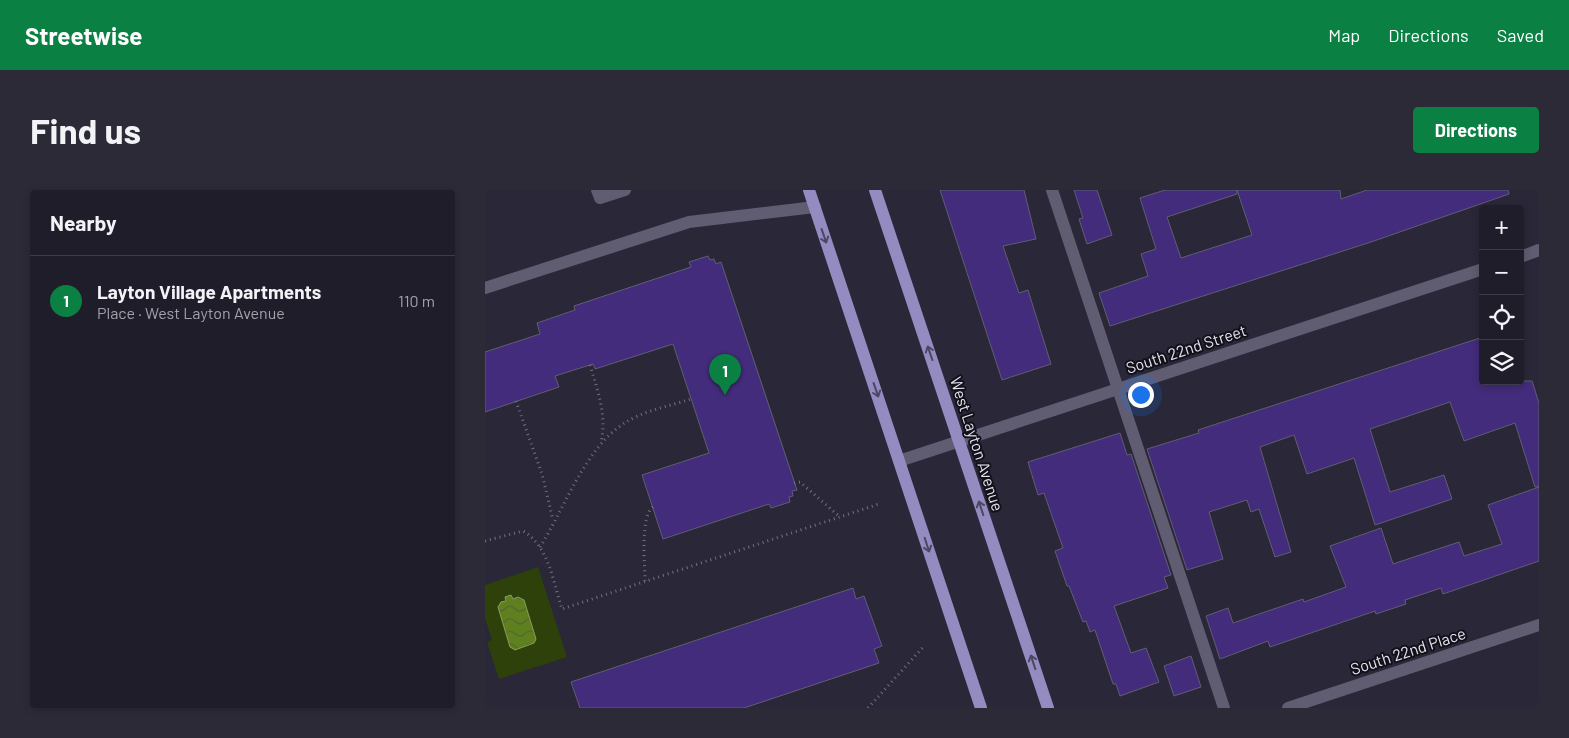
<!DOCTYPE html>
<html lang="en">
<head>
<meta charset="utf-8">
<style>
	body { margin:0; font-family:Barlow,sans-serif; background:#2d2a37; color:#f1f3f6 }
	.controls { position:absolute; right:15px; top:15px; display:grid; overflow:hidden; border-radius:5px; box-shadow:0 2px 8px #0003 }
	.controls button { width:45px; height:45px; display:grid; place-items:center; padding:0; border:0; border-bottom:1px solid #3d3b47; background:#201d2b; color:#f1f3f6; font:25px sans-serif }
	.you { position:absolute; left:655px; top:204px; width:18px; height:18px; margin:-12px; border:4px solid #fff; border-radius:50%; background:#1a73e8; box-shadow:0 0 0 8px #1a73e833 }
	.badge { display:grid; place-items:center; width:32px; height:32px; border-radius:50%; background:#0b8043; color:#fff; font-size:16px; font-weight:700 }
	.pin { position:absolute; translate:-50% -41px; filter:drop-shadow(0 1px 2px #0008) }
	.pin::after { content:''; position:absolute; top:26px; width:18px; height:15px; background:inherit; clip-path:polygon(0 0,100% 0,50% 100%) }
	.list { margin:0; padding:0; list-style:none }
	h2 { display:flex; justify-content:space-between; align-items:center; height:65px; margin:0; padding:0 20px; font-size:21px }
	h2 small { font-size:16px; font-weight:400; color:#a2a2a9 }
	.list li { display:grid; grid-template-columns:32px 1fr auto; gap:15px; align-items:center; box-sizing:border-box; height:90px; padding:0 20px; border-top:1px solid #3d3b47 }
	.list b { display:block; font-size:19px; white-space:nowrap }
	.list p { margin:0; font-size:16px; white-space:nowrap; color:#a2a2a9 }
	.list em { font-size:16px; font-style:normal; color:#a2a2a9 }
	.icon { flex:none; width:28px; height:28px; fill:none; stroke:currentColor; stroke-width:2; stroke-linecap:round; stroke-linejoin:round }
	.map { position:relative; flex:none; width:1054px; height:518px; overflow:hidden; border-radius:5px }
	header { display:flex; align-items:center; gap:30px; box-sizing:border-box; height:70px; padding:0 25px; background:#0b8043; color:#fff }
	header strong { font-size:24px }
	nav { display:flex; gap:28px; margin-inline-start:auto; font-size:18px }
	.intro { display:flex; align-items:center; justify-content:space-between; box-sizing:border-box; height:120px; padding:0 30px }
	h1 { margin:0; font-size:35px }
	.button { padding:12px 22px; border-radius:5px; background:#0b8043; color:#fff; font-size:18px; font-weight:700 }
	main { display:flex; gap:30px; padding:0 30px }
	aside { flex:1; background:#201d2b; border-radius:5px; box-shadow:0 2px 8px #0003 }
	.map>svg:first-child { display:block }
</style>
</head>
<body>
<header>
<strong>Streetwise</strong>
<nav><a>Map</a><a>Directions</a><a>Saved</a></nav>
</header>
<div class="intro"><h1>Find us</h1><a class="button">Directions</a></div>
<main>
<aside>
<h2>Nearby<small></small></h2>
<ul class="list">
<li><span class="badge">1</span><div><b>Layton Village Apartments</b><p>Place · West Layton Avenue</p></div><em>110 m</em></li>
</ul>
</aside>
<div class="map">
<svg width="1054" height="518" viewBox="0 0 1054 518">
	<defs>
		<pattern id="water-waves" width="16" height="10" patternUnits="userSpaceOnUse" patternTransform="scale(1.25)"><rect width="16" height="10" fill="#5f801e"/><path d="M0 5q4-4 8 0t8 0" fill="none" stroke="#536531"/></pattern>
	</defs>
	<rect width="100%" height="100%" fill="#2a2739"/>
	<!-- green -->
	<polygon fill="#2e410a" points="53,377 82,467 14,489 2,452 7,450 0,428 0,395"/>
	<!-- water -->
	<polygon fill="url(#water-waves)" stroke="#879e5d" points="26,405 28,409 33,407 39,410 51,449 49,453 30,460 25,457 13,417 16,412 21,411 20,407"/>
	<!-- building -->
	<g fill="#432c7b" stroke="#605d72">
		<polygon points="455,0 539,0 551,49 518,56 534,103 543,100 566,174 517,190"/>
		<polygon points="589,0 612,0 627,45 602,54 594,29 598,28"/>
		<polygon points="680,0 752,0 752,4 682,27 696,68 767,45 752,0 855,0 856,9 882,0 1023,0 1024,4 886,52 625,136 614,103 663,86 656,64 671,59 655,8"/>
		<polygon points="223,66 225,70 229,69 231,74 236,72 312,300 307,301 308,306 304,307 305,312 286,318 284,314 178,349 157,285 224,263 188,154 110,179 108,174 70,186 74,197 0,222 0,162 55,144 52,133 90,120 89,116 206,77 204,72"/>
		<polygon points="998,147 998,191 1047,191 1054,213 1054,296 1050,297 1030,233 979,251 965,212 885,239 905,302 959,285 967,309 890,335 869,268 822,284 809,245 775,257 806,362 790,367 774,319 766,322 762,310 724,322 738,369 702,380 662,259 714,243 713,240"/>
		<polygon points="635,243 642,265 646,264 686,385 679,387 683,398 629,416 646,463 661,458 674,492 635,506 631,494 628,494 610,440 605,442 601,431 598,432 584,396 582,396 570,361 578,358 559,303 553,305 543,272"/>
		<polygon points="1054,297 1054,371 958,404 956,398 920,410 921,414 891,424 890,421 785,457 783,451 735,469 721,426 743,418 748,433 818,409 819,412 861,397 845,356 896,338 908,374 974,352 979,366 1017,354 1003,315"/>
		<polygon points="368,398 371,409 379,406 397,456 389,459 394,473 259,518 95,518 86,492"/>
		<polygon points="706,466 716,497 689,506 679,476"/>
	</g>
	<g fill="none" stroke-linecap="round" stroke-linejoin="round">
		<!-- path -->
		<g stroke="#737181" stroke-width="3" stroke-dasharray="1 4" stroke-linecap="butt">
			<path d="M105,175C113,202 122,225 116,253"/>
			<polyline points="31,211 57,284 68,330"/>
			<polyline points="309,293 315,292 355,327"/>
			<path d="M0,351L38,341C64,356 68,392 77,419L394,314"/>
			<path d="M55,357C79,319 100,259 138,234C157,221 185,216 206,209"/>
			<path d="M160,391C160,375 155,326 168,317"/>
			<polyline points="383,518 440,455"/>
		</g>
		<!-- minor -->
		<g stroke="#605d72" stroke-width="12">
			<polyline points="112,0 115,8 140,0"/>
			<polyline points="567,0 739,518"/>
			<polyline points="1035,67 1054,60"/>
			<polyline points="0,98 204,32 330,17"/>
			<polyline points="414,271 998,79"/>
			<polyline points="803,518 1054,435"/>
		</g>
		<!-- major -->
		<g stroke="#948bc0" stroke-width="12">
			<polyline points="324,0 496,518"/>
			<polyline points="390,0 563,518"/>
		</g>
	</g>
	<!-- one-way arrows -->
	<defs><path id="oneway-shaft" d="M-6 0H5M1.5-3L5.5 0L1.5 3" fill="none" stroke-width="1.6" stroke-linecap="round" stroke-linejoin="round" transform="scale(1.25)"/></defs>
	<g stroke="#4c4864">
		<use href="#oneway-shaft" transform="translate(339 46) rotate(71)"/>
		<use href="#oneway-shaft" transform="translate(445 163) rotate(-109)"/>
		<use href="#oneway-shaft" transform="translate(391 200) rotate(71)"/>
		<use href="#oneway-shaft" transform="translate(496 318) rotate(-108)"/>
		<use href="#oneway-shaft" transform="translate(442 355) rotate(72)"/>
		<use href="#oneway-shaft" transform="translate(548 472) rotate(-108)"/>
	</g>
	<g text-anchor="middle" stroke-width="4" stroke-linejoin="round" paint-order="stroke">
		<!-- street labels -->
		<g font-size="16" fill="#e5e3f0" stroke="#121119">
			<text transform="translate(701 159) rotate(-18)" y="6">South 22nd Street</text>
			<text transform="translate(492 254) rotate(72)" y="6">West Layton Avenue</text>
			<text transform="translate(923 461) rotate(-18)" y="6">South 22nd Place</text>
		</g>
	</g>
</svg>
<div class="controls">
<button>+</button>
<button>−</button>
<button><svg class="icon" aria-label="locate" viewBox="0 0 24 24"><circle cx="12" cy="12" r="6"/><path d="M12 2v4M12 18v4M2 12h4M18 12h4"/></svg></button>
<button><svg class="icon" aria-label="layers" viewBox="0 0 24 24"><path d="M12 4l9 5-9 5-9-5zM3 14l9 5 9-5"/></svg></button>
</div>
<div class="you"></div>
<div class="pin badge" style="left:240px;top:205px">1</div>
</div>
</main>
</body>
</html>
